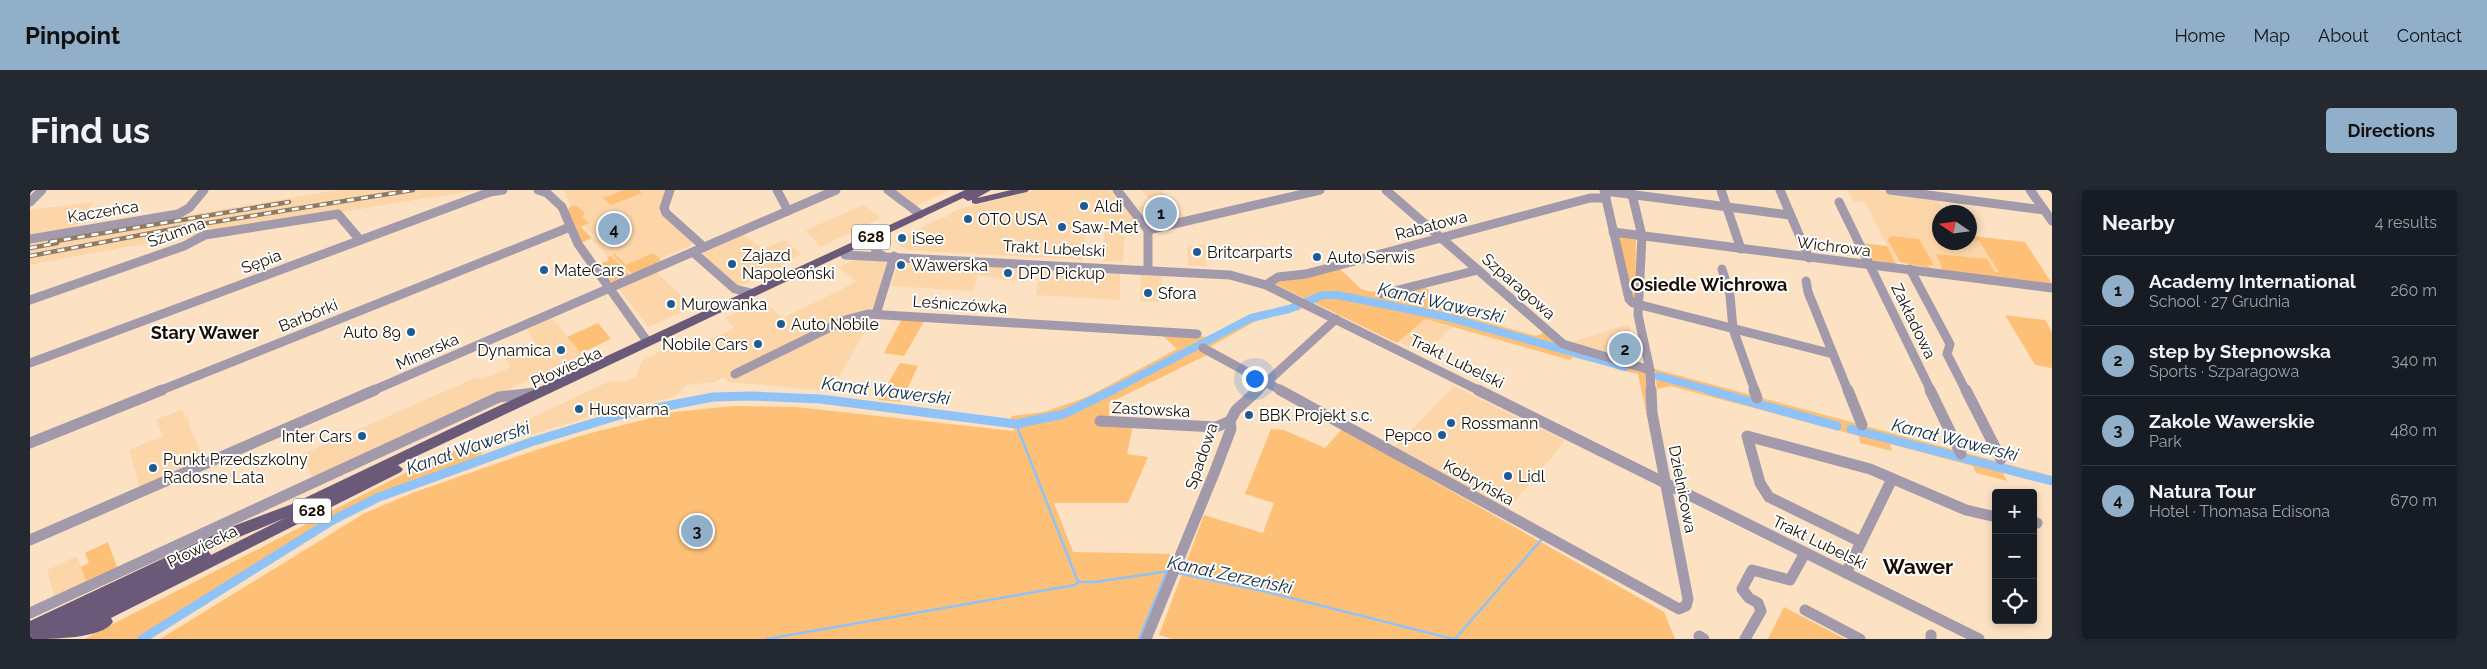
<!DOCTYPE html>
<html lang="en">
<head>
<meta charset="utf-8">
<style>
	body { margin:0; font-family:Raleway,sans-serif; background:#242831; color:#f1f3f6 }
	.controls { position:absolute; right:15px; bottom:15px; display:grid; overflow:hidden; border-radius:5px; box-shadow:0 2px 8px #0003 }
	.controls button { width:45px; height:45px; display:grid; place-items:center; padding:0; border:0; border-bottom:1px solid #363941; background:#171b24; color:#f1f3f6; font:25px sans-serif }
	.compass { position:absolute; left:1902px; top:15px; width:45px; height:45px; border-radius:50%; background:#171b24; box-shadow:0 2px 8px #0003; rotate:283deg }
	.you { position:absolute; left:1224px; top:188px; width:18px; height:18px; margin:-12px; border:4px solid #fff; border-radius:50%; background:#1a73e8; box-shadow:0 0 0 8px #1a73e833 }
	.badge { display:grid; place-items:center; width:32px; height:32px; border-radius:50%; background:#92afc9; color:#111; font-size:16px; font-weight:700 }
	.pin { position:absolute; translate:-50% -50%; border:2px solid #fff; box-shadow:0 1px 5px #0006 }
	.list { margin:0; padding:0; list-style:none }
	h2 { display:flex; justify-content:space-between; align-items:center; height:65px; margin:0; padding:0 20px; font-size:21px }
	h2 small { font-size:16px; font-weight:400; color:#9ea1a6 }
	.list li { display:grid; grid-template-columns:32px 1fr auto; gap:15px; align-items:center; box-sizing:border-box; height:70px; padding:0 20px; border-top:1px solid #363941 }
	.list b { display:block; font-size:19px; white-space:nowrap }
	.list p { margin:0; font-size:16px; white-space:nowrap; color:#9ea1a6 }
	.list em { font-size:16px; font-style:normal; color:#9ea1a6 }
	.icon { flex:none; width:28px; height:28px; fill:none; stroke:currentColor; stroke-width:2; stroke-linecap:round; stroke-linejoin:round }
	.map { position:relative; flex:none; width:2022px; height:449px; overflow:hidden; border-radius:5px }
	header { display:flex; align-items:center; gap:30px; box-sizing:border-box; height:70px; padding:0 25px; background:#92afc9; color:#111 }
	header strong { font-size:24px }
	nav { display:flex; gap:28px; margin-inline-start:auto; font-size:18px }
	.intro { display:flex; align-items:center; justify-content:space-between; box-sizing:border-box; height:120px; padding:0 30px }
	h1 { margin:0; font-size:35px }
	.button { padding:12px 22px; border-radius:5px; background:#92afc9; color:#111; font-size:18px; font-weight:700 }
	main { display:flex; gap:30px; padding:0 30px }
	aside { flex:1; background:#171b24; border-radius:5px; box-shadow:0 2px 8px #0003 }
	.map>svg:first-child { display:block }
</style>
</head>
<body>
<header>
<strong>Pinpoint</strong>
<nav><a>Home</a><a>Map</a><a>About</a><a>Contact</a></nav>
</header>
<div class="intro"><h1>Find us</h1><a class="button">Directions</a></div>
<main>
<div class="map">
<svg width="2022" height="449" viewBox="0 0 2022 449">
	<rect width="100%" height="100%" fill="#fde1c3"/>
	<!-- built -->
	<g fill="#fcd5a9">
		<polygon points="308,0 447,0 84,59 0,75 0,51"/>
		<polygon points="534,0 636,0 628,21 662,52 660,56 595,83 561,49 565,47 545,27"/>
		<polygon points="866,0 921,0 885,16 864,1"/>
		<polygon points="1006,0 1080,0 1110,37 1095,37 1093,72 1073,71 1075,36 1056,35 1053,70 876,60 864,51 913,27 923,31 916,26 929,19"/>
		<polygon points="1111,0 1131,0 1156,29 1129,36 1121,33 1107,17 1122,13"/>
		<polygon points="1818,0 1842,0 1906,8 1914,22 1910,22 1910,52 1940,52 1940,46 1995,52 2022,94 1879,75 1871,72 1841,70 1857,56 1835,12 1823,11"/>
		<polygon points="64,12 44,38 0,45 0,20"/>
		<polygon points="833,15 851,28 790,57 776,40"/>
		<polygon points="713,44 733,59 754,50 772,64 751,73 754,76 708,97 672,65 674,61"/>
		<polygon points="1176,54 1176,76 1158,75 1157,57"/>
		<polygon points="823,70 859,71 843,127 801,201 699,192 693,187 685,192 657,195 644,207 559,227 481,251 482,237 580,191 592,192 606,187 611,172 632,160 660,158 699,141 704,137 695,128 712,119 718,121 734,112 753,128 826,92 808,77"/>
		<polygon points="868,73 948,76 989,79 987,91 947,85 944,101 861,96"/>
		<polygon points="1009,80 1090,84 1090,110 1006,105"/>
		<polygon points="625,81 663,117 619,137 589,99"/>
		<polygon points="1111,85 1132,86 1132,112 1110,111"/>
		<polygon points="521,127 553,165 283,289 273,264 447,187 452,189 481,177 474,167 506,153 496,138"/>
		<polygon points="1394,129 1422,137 1394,164 1369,152"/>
		<polygon points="1599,134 1606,171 1538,153"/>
		<polygon points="1424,196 1535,251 1477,321 1363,259"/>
		<polygon points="152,220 155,227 158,227 160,239 175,270 110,299 99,260 133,246 126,229"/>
		<polygon points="47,366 56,391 24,406 17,380"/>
	</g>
	<!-- green -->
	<g fill="#fec077">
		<polygon points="594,0 609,0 612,3 581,15 573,8"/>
		<polygon points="541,16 547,16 555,23 552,27 559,33 551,37 562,48 551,53 537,20"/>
		<polygon points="1588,45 1606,49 1605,110 1603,110"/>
		<polygon points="1861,46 1889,49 1904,75 1898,75 1900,78 1870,72 1858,50"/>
		<polygon points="1940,46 1995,52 2022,94 1913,80 1906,64 1957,69 1965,82 1969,82 1949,51 1940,50"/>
		<polygon points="1832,53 1857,56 1866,74 1841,70"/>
		<polygon points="623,63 633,72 603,85 583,65 585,64 596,75"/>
		<polygon points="581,66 601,86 587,92 579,91 567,75 579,70 577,67"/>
		<polygon points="1309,78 1331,99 1342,102 1394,95 1414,120 1506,146 1516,142 1526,151 1616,182 1617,226 1608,184 1543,167 1540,170 1395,129 1367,153 1243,93"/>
		<polygon points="1264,116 1271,120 1243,124 1226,131 1178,158 1177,165 1079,213 1079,229 1103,235 1097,264 1118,267 1098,313 1024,313 1043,362 1146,364 1112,449 130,449 335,323 385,302 500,262 557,244 645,222 702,216 766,217 984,241 981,226 1014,222 1057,207 1147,159 1131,144 1180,147 1229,122"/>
		<polygon points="1975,125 2015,130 2022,142 2022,178 2005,175"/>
		<polygon points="872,129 895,130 874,166 854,163"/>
		<polygon points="568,133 581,149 551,163 537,147"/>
		<polygon points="870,173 888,176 871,212 848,210"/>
		<polygon points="1625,179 2022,286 2022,294 1972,281 1977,291 1946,283 1943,276 1860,254 1862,261 1830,253 1829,246 1640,196 1627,199"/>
		<polygon points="1241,239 1254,240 1295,258 1312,239 1634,422 1645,449 1143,449 1129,445 1174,325 1233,343 1244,313 1215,304"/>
		<polygon points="450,248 453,252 451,267 346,306 300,330 108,449 54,449 381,280"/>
		<polygon points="78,352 87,377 56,391 51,377 59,373 55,363"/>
		<polygon points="1754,417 1815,449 1738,449"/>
	</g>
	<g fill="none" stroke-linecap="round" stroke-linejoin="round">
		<!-- stream -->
		<g stroke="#8fc3f7" stroke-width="2.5">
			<polyline points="986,234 1048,392 1065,392 1140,381"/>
			<polyline points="1148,383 1233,401 1423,449"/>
			<polyline points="737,449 1045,395 1048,392"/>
			<polyline points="1109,449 1137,381"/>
			<polyline points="1425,449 1512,349"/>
		</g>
		<!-- canal-far1 -->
		<g stroke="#8fc3f7" stroke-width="8">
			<polyline points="1628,186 1683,201"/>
			<polyline points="1081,201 1221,128 1259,119 1293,105 1307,105 1417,127 1595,177"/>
		</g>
		<!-- canal -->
		<g stroke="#8fc3f7" stroke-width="9">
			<polyline points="1678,200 1807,236"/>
			<polyline points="1821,239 2022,291"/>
			<polyline points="112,449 303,330 349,307 501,252 590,225 683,207 722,206 790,209 986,234 1034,224 1083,200"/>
		</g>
		<!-- minor-far1 -->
		<g stroke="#a299ab" stroke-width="9">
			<polyline points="508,0 517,3 532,17 548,54 617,151"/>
			<polyline points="640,0 634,18 636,23 674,57"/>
			<polyline points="747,0 758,21"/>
			<polyline points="858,0 890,24"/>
			<polyline points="1087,0 1118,40 1118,79"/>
			<polyline points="1356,0 1533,154 1620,180"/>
			<polyline points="1574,0 1599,109 1603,113 1803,164"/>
			<polyline points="1601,0 1612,46 1608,125 1620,180 1621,201"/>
			<polyline points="1691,0 1711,59"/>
			<polyline points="1750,0 1779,68"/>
			<polyline points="1860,0 2014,20"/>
			<polyline points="2000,0 2022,31"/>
			<polyline points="1575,1 1760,25"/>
			<polyline points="0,12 12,0"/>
			<polyline points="1809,12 1901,201"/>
			<polyline points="1118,40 1290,0"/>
			<polyline points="1583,42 2022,98"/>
			<polyline points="0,49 148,24 159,18 174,0"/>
			<polyline points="844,52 846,62 853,66"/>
			<polyline points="663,62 705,99 721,103"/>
			<polyline points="815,65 1200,85 1236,95 1450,201"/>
			<polyline points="1692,79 1700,105 1703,139 1725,201"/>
			<polyline points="1880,79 1920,154 1917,164 1936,201"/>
			<polyline points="1776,91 1778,102 1818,201"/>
			<polyline points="1236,95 1248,87 1276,84 1560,8 1576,8"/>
			<polyline points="1352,104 1448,80"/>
			<polyline points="0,110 154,56 175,45 308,24 330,50"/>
			<polyline points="846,124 864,66"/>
			<polyline points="1173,158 1252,201"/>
			<polyline points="0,173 460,2 473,0"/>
			<polyline points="705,184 815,130 838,124 1167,144"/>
			<polyline points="129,201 540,37"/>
			<polyline points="342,201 806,0"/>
			<polyline points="1227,201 1306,129"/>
		</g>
		<!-- minor -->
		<g stroke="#a299ab" stroke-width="11">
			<polyline points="1250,200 1649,419 1656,416 1658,409 1622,223 1621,200"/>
			<polyline points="1448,200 1949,449"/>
			<polyline points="1724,200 1727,208"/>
			<polyline points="1818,200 1832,235"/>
			<polyline points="1900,200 1931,264"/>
			<polyline points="1936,200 1971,269"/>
			<polyline points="1070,231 1186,237 1200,231"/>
			<polyline points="0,253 132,200"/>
			<polyline points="2003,333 2007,333"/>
			<polyline points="0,350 345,200"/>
			<polyline points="1831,352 1739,307 1730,293 1717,246 1840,279 1936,320 1966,327"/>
			<polyline points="1816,383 1862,289"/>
			<polyline points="1775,420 1830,449"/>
			<polyline points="0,423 469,207 505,203"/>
			<polyline points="1901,445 1901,449"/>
			<polyline points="1669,446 1674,449"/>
			<polyline points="1116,449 1185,281 1201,239 1200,231 1206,220 1228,200"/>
			<polyline points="1715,449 1731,421 1728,413 1719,408 1712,399 1722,380 1760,390 1775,363"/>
		</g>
		<!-- major -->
		<path fill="#6a5978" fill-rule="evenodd" d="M935,0H961L947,8L981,0H999L997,2L946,14L942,13V10L938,11L933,8L368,275L373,279L371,282L81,428L83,432C72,449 22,449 0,449V431L198,338L262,314L443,228ZM255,328L181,365L178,360Z"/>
		<!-- rail casing -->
		<g stroke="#8e7a65" stroke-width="4.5">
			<g id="rail">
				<polyline points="20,52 259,12"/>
				<polyline points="0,58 27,53"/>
				<polyline points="0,66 153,37 383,0"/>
			</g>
		</g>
		<!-- rail -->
		<use href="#rail" stroke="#fff" stroke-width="2.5" stroke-dasharray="7" stroke-linecap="butt"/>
	</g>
	<!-- markers -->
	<g fill="#1e5b92" stroke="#fff" stroke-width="2">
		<circle cx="1054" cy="16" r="5"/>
		<circle cx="938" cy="29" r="5"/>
		<circle cx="1032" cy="37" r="5"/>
		<circle cx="872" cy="48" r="5"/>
		<circle cx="1167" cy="62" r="5"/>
		<circle cx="1287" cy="67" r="5"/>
		<circle cx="702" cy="74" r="5"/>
		<circle cx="871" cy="75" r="5"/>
		<circle cx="514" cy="80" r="5"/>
		<circle cx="978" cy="83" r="5"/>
		<circle cx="1118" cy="103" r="5"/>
		<circle cx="641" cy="114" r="5"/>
		<circle cx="751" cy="134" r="5"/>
		<circle cx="381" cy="142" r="5"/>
		<circle cx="728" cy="154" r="5"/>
		<circle cx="531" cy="160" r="5"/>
		<circle cx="549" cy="219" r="5"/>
		<circle cx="1219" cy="225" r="5"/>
		<circle cx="1421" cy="233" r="5"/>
		<circle cx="1412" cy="245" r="5"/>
		<circle cx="332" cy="246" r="5"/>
		<circle cx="123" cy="278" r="5"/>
		<circle cx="1478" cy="286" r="5"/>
	</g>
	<g text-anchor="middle" stroke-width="4" stroke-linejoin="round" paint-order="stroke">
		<!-- shield labels -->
		<g fill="#fff" stroke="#5d564e" stroke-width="1">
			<rect x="822" y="34.5" width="38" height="25" rx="4"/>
			<rect x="263" y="308.5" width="38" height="25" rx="4"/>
		</g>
		<g font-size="15" font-weight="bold" fill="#180d02">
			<text x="841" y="52">628</text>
			<text x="282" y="326">628</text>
		</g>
		<!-- poi labels -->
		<g font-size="16" fill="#180d02" stroke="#fff" text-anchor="start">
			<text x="1064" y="22">Aldi</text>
			<text x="948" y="35">OTO USA</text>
			<text x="1042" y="43">Saw-Met</text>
			<text x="882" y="54">iSee</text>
			<text x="1177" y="68">Britcarparts</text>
			<text x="712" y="71">Zajazd<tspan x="712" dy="18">Napoleoński</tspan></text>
			<text x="1297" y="73">Auto Serwis</text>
			<text x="881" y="81">Wawerska</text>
			<text x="524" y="86">MateCars</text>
			<text x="988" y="89">DPD Pickup</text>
			<text x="1128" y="109">Sfora</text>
			<text x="651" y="120">Murowanka</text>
			<text x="761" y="140">Auto Nobile</text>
			<text x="371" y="148" text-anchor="end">Auto 89</text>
			<text x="718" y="160" text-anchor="end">Nobile Cars</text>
			<text x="521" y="166" text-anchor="end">Dynamica</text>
			<text x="559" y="225">Husqvarna</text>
			<text x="1229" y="231">BBK Projekt s.c.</text>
			<text x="1431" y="239">Rossmann</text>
			<text x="1402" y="251" text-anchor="end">Pepco</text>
			<text x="322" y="252" text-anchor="end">Inter Cars</text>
			<text x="133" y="275">Punkt Przedszkolny<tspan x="133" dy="18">Radosne Lata</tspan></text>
			<text x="1488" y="292">Lidl</text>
		</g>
		<!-- street labels -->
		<g font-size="16" fill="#180d02" stroke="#fff">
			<text transform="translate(73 21) rotate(-9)" y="6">Kaczeńca</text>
			<text transform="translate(1401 35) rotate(-15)" y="6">Rabatowa</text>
			<text transform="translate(146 42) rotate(-20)" y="6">Szumna</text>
			<text transform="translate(1804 56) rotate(7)" y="6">Wichrowa</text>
			<text transform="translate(1024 58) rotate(3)" y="6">Trakt Lubelski</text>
			<text transform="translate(231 71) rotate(-20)" y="6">Sępia</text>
			<text transform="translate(1489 96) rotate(41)" y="6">Szparagowa</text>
			<text transform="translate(930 114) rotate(4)" y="6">Leśniczówka</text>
			<text transform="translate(278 125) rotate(-22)" y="6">Barbórki</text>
			<text transform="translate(1884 131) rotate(64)" y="6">Zakładowa</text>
			<text transform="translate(397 161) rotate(-24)" y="6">Minerska</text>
			<text transform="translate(1427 171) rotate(26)" y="6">Trakt Lubelski</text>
			<text transform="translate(536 177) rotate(-25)" y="6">Płowiecka</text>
			<text transform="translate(1121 219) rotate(3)" y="6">Zastowska</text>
			<text transform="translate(1171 266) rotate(-71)" y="6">Spadowa</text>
			<text transform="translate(1449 292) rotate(29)" y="6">Kobryńska</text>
			<text transform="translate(1653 299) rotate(79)" y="6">Dzielnicowa</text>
			<text transform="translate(1790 352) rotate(26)" y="6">Trakt Lubelski</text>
			<text transform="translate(172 356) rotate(-26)" y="6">Płowiecka</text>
		</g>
		<!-- neighbourhood labels -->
		<g font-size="18" font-weight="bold" fill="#180d02" stroke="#fff">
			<text x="1679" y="101">Osiedle Wichrowa</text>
			<text x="175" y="149">Stary Wawer</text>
		</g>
		<!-- water labels -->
		<g font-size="18" font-style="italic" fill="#102b45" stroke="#fff">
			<text transform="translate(1411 113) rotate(13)" y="6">Kanał Wawerski</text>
			<text transform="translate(856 201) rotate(7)" y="6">Kanał Wawerski</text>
			<text transform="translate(1925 250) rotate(14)" y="6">Kanał Wawerski</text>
			<text transform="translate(438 258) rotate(-19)" y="6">Kanał Wawerski</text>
			<text transform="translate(1200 385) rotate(12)" y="6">Kanał Zerzeński</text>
		</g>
		<!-- district labels -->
		<g font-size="21" font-weight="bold" fill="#180d02" stroke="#fff">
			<text x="1888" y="384">Wawer</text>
		</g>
	</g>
</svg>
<div class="controls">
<button>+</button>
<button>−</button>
<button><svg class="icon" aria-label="locate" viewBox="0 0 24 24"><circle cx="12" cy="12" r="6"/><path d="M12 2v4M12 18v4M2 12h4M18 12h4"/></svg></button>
</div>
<svg class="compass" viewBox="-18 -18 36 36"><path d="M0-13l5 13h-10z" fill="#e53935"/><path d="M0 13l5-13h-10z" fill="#9ea1a6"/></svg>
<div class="you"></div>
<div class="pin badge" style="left:1131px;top:23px">1</div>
<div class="pin badge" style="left:1595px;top:159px">2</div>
<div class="pin badge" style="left:667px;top:341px">3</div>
<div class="pin badge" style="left:584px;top:39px">4</div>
</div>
<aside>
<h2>Nearby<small>4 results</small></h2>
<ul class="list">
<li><span class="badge">1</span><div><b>Academy International</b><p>School · 27 Grudnia</p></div><em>260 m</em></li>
<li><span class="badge">2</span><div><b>step by Stepnowska</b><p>Sports · Szparagowa</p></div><em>340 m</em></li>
<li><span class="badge">3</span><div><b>Zakole Wawerskie</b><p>Park</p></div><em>480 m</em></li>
<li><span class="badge">4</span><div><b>Natura Tour</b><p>Hotel · Thomasa Edisona</p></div><em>670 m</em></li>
</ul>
</aside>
</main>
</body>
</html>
